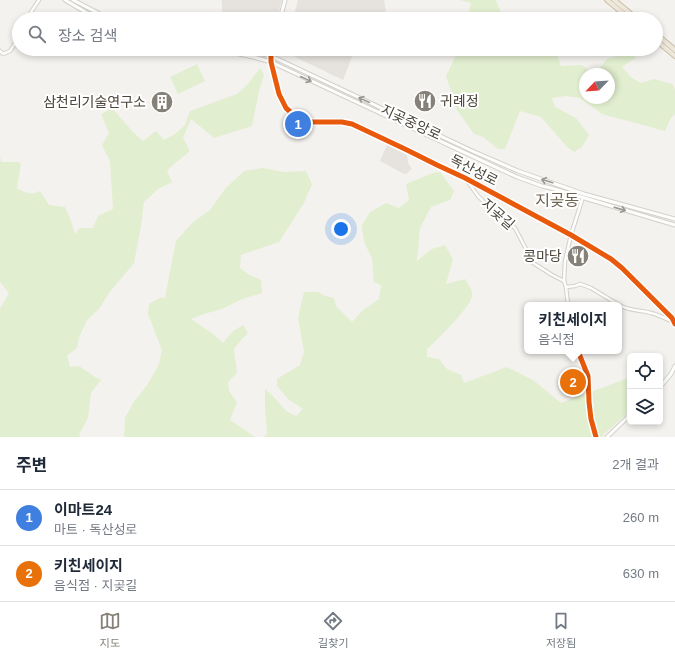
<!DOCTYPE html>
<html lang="ko">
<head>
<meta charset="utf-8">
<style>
	body { margin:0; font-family:Arial,"Noto Sans KR",sans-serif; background:#f2f2f3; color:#1f2937 }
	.controls { position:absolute; right:12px; bottom:12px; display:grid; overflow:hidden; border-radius:6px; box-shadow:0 2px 6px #0003 }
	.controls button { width:36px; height:36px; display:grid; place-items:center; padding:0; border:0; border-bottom:1px solid #e0e1e3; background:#fff; color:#1f2937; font:20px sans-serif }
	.compass { position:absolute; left:579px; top:68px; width:36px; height:36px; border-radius:50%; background:#fff; box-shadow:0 2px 6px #0003; rotate:245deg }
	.you { position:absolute; left:341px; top:229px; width:14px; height:14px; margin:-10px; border:3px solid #fff; border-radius:50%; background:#1a73e8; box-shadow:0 0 0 6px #1a73e833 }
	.badge { display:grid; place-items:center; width:26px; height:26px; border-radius:50%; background:#868178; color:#fff; font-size:13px; font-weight:700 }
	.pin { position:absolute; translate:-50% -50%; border:2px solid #fff; box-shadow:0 1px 4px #0006 }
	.popup { position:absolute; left:524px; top:302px; width:98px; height:52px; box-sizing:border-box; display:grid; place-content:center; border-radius:6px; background:#fff; filter:drop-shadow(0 1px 3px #0005); font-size:13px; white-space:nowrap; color:#747a83 }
	.popup b { font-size:15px; color:#1f2937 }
	.popup::after { content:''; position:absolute; left:50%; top:100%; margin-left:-8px; border:8px solid transparent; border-top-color:#fff }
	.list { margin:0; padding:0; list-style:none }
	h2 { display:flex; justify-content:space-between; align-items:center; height:52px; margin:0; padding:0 16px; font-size:17px }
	h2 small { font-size:13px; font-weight:400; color:#747a83 }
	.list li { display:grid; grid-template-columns:26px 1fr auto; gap:12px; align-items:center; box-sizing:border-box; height:56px; padding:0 16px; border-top:1px solid #e0e1e3 }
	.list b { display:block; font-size:15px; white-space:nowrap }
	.list p { margin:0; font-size:13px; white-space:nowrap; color:#747a83 }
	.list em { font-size:13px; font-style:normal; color:#747a83 }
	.icon { flex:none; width:22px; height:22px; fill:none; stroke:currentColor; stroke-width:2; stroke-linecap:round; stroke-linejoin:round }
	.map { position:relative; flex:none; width:675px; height:437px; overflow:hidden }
	.search { position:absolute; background:#fff; box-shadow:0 2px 6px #0003; left:12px; right:12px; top:12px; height:44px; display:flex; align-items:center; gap:10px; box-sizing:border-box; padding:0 14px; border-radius:22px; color:#747a83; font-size:15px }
	.sheet { height:164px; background:#fff }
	nav { display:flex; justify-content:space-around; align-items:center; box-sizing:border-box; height:56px; border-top:1px solid #e0e1e3; background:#fff; font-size:11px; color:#747a83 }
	nav a { display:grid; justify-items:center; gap:2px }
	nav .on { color:#868178 }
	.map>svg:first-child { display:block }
</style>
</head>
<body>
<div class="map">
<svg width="675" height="437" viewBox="0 0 675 437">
	<rect width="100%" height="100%" fill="#f4f2ee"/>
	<!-- industrial -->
	<g fill="#e6e2de">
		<polygon points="221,0 282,0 276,19 222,19 222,2"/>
		<polygon points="298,0 384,0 387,19 293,19"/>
		<polygon points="285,49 355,49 343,80 285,52"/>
	</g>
	<!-- green -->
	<g fill="#e1eecf">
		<polygon points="460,0 496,0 502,15 531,16 531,19 468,19 471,3"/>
		<polygon points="459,49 555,49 561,66 582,65 594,74 585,74 585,98 609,98 609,74 595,74 607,59 623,54 637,57 622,67 632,78 641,83 654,79 672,84 675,89 675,114 671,118 665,131 602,114 580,98 566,96 552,98 555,107 576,118 589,135 582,147 574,152 567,147 541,117 520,111 505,149 498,149 483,137 474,134 457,110 446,76"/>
		<polygon points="197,64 205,81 178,94 170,77"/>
		<path d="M260,68L264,75L259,91L252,126L214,138L191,119L183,138L190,151L173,165L167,171L172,182L158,189L144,202L141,226L134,263L109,293L99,309L87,320L79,338L77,348L67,356L70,367L79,366L95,377L101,380L91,393L88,418L79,434L81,437H0V309L9,293L0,282V156L1,162H17L21,163L17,189C26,192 31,196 40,191L49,205L65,207L70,218L75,234L80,228H93L98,216L113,209L110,161L102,145L109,133L101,114L112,108L133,132L143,141L156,131L164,140L175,134L185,125L190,111L237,94L248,84Z"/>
		<polygon points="263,168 284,172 306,171 312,184 304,203 279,242 241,255 240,268 248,274 261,280 262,293 242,299 222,309 204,314 191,319 213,334 223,343 233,331 243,325 248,333 242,339 234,349 237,373 228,382 229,391 237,402 230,420 255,437 124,437 125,418 133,403 148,384 159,364 162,350 148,314 149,304 162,297 165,299 169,276 176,241 192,223 210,210 225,189 244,171"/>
		<path d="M440,172L454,191L450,200L431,207L420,228L417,261L432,249L445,245L453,259L446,284L465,279C468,284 473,290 472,296C471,307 436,341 427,349V357L439,359L447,369L461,375L464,383L507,367L533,380L561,403C584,393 607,387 630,377V411L604,434L602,437H264L267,434L265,407V389L273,396L286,411L296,416L303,409L288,399L277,386V379L300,365L304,352L298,318L304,292H318L325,296L334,298L336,306L352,322L362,311L379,299L381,285L374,282L372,258L364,242L362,225L370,212L386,203L399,208L409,200L406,184L433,173Z"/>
	</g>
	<!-- parking -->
	<polygon fill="#e6e3df" points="387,145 407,155 408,163 412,169 406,174 402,173 380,161"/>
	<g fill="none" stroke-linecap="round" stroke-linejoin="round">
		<!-- minor casing -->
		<g stroke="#d2d0cb" stroke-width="4.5">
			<g id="minor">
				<polyline points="29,19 31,12 39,0"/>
				<polyline points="0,51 3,54 10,51 19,37"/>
				<polyline points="465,178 478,196 487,205 515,228 526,249 530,260 533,263 538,266 552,275 564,281"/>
				<polyline points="566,287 575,286 580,284 591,288 619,305"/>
				<polyline points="568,305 566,287 564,281 565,261 571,235 583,197"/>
				<path d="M619,305C629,311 640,310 651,313C659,315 667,319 675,323"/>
				<polyline points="578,351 588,376 589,402 591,419 596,437"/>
			</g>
		</g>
		<!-- tertiary casing -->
		<g stroke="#d2d0cb" stroke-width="5">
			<g id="tertiary">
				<polyline points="65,0 87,13 99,19"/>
				<polyline points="73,0 100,14 114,19"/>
				<polyline points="280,19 285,0"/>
				<polyline points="217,49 257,58 271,62 517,177 542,186 551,188 675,225"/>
				<polyline points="242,49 271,56 470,150 518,171 584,194 675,219"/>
				<polyline points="272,49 271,56 271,62 279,94 286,108 294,115 310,122 342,122 352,124 407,150 437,165 465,178 571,235 611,259 622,268 672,318 675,324"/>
				<polyline points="660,387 671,374 675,366"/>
				<polyline points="607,437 630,415"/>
			</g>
		</g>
		<!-- motorway casing -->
		<g stroke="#ccbfa9" stroke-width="6">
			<g id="motorway">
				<polyline points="607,0 630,19"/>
				<polyline points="614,0 637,19"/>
				<polyline points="656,34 675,50"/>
				<polyline points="656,40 675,56"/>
			</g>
		</g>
		<!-- minor -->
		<use href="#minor" stroke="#fdfdfc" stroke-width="2.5"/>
		<!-- tertiary -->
		<use href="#tertiary" stroke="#fdfdfc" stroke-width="3"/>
		<!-- motorway -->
		<use href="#motorway" stroke="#ede8db" stroke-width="4"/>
		<!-- cycleway casing -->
		<g stroke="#fff" stroke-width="8">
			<g id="cycleway">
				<polyline points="272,49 271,56 271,62 279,94 286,108 294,115 310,122 342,122 352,124 407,150 437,165 465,178 571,235 611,259 622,268 672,318 675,324"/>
				<polyline points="578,351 588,376 589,402 591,419 596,437"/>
			</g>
		</g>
		<!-- cycleway -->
		<use href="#cycleway" stroke="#e8590c" stroke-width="5"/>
	</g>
	<!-- one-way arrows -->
	<defs><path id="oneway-shaft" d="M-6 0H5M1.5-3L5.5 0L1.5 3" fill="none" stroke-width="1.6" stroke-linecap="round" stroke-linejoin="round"/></defs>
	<g stroke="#9b9791">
		<use href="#oneway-shaft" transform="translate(306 79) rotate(25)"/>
		<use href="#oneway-shaft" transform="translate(364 100) rotate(-155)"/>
		<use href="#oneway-shaft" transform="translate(547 181) rotate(-163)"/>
		<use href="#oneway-shaft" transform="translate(620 209) rotate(16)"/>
	</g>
	<!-- icons -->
	<defs>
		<g id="restaurant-disc" transform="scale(1.15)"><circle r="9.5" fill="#868178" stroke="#fff"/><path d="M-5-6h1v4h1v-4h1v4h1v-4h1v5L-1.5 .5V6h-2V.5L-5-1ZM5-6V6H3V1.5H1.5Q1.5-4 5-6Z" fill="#fff"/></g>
		<g id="building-disc" transform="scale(1.15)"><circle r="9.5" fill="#868178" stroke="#fff"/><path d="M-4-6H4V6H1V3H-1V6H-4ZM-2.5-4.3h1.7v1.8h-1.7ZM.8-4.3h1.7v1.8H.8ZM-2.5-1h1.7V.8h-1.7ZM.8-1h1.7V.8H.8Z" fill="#fff"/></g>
	</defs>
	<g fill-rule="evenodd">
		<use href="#restaurant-disc" x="425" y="101"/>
		<use href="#building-disc" x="162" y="102"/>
		<use href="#restaurant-disc" x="578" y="256"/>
	</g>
	<g text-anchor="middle" stroke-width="4" stroke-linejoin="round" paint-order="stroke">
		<!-- poi labels -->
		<g font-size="14" fill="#4b4439" stroke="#fff" text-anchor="end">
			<text x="440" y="106" text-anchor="start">귀례정</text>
			<text x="146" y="107">삼천리기술연구소</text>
			<text x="562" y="261">콩마당</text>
		</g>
		<!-- street labels -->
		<g font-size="14" fill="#4b4439" stroke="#fff">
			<text transform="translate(411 122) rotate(25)" y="5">지곶중앙로</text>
			<text transform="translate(474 170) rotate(27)" y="5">독산성로</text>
			<text transform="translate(498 214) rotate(41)" y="5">지곶길</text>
		</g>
		<!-- quarter labels -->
		<g font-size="16" fill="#6e6250" stroke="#fff">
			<text x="557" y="206">지곶동</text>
		</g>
	</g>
</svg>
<div class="controls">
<button><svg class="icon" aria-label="locate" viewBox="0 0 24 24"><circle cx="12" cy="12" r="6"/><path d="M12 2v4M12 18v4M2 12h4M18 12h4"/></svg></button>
<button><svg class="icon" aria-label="layers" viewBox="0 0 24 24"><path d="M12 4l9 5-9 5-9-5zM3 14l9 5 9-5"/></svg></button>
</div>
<svg class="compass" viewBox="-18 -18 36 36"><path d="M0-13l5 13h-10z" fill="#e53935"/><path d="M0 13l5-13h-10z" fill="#747a83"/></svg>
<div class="you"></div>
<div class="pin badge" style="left:298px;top:124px;background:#3f7fe0">1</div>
<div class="pin badge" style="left:573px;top:382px;background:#e8710a">2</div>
<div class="popup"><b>키친세이지</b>음식점</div>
<div class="search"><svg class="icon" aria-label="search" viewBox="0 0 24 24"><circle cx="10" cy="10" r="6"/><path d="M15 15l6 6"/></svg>장소 검색</div>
</div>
<section class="sheet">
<h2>주변<small>2개 결과</small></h2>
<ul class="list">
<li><span class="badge" style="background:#3f7fe0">1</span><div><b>이마트24</b><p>마트 · 독산성로</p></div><em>260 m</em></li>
<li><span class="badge" style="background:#e8710a">2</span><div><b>키친세이지</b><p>음식점 · 지곶길</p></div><em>630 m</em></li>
</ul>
</section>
<nav>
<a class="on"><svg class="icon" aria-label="map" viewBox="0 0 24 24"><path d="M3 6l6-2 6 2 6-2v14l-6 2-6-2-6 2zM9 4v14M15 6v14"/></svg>지도</a>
<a><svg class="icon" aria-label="directions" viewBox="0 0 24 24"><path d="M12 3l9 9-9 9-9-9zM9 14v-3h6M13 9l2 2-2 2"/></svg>길찾기</a>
<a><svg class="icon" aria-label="saved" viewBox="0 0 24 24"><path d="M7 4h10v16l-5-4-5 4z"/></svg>저장됨</a>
</nav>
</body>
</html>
